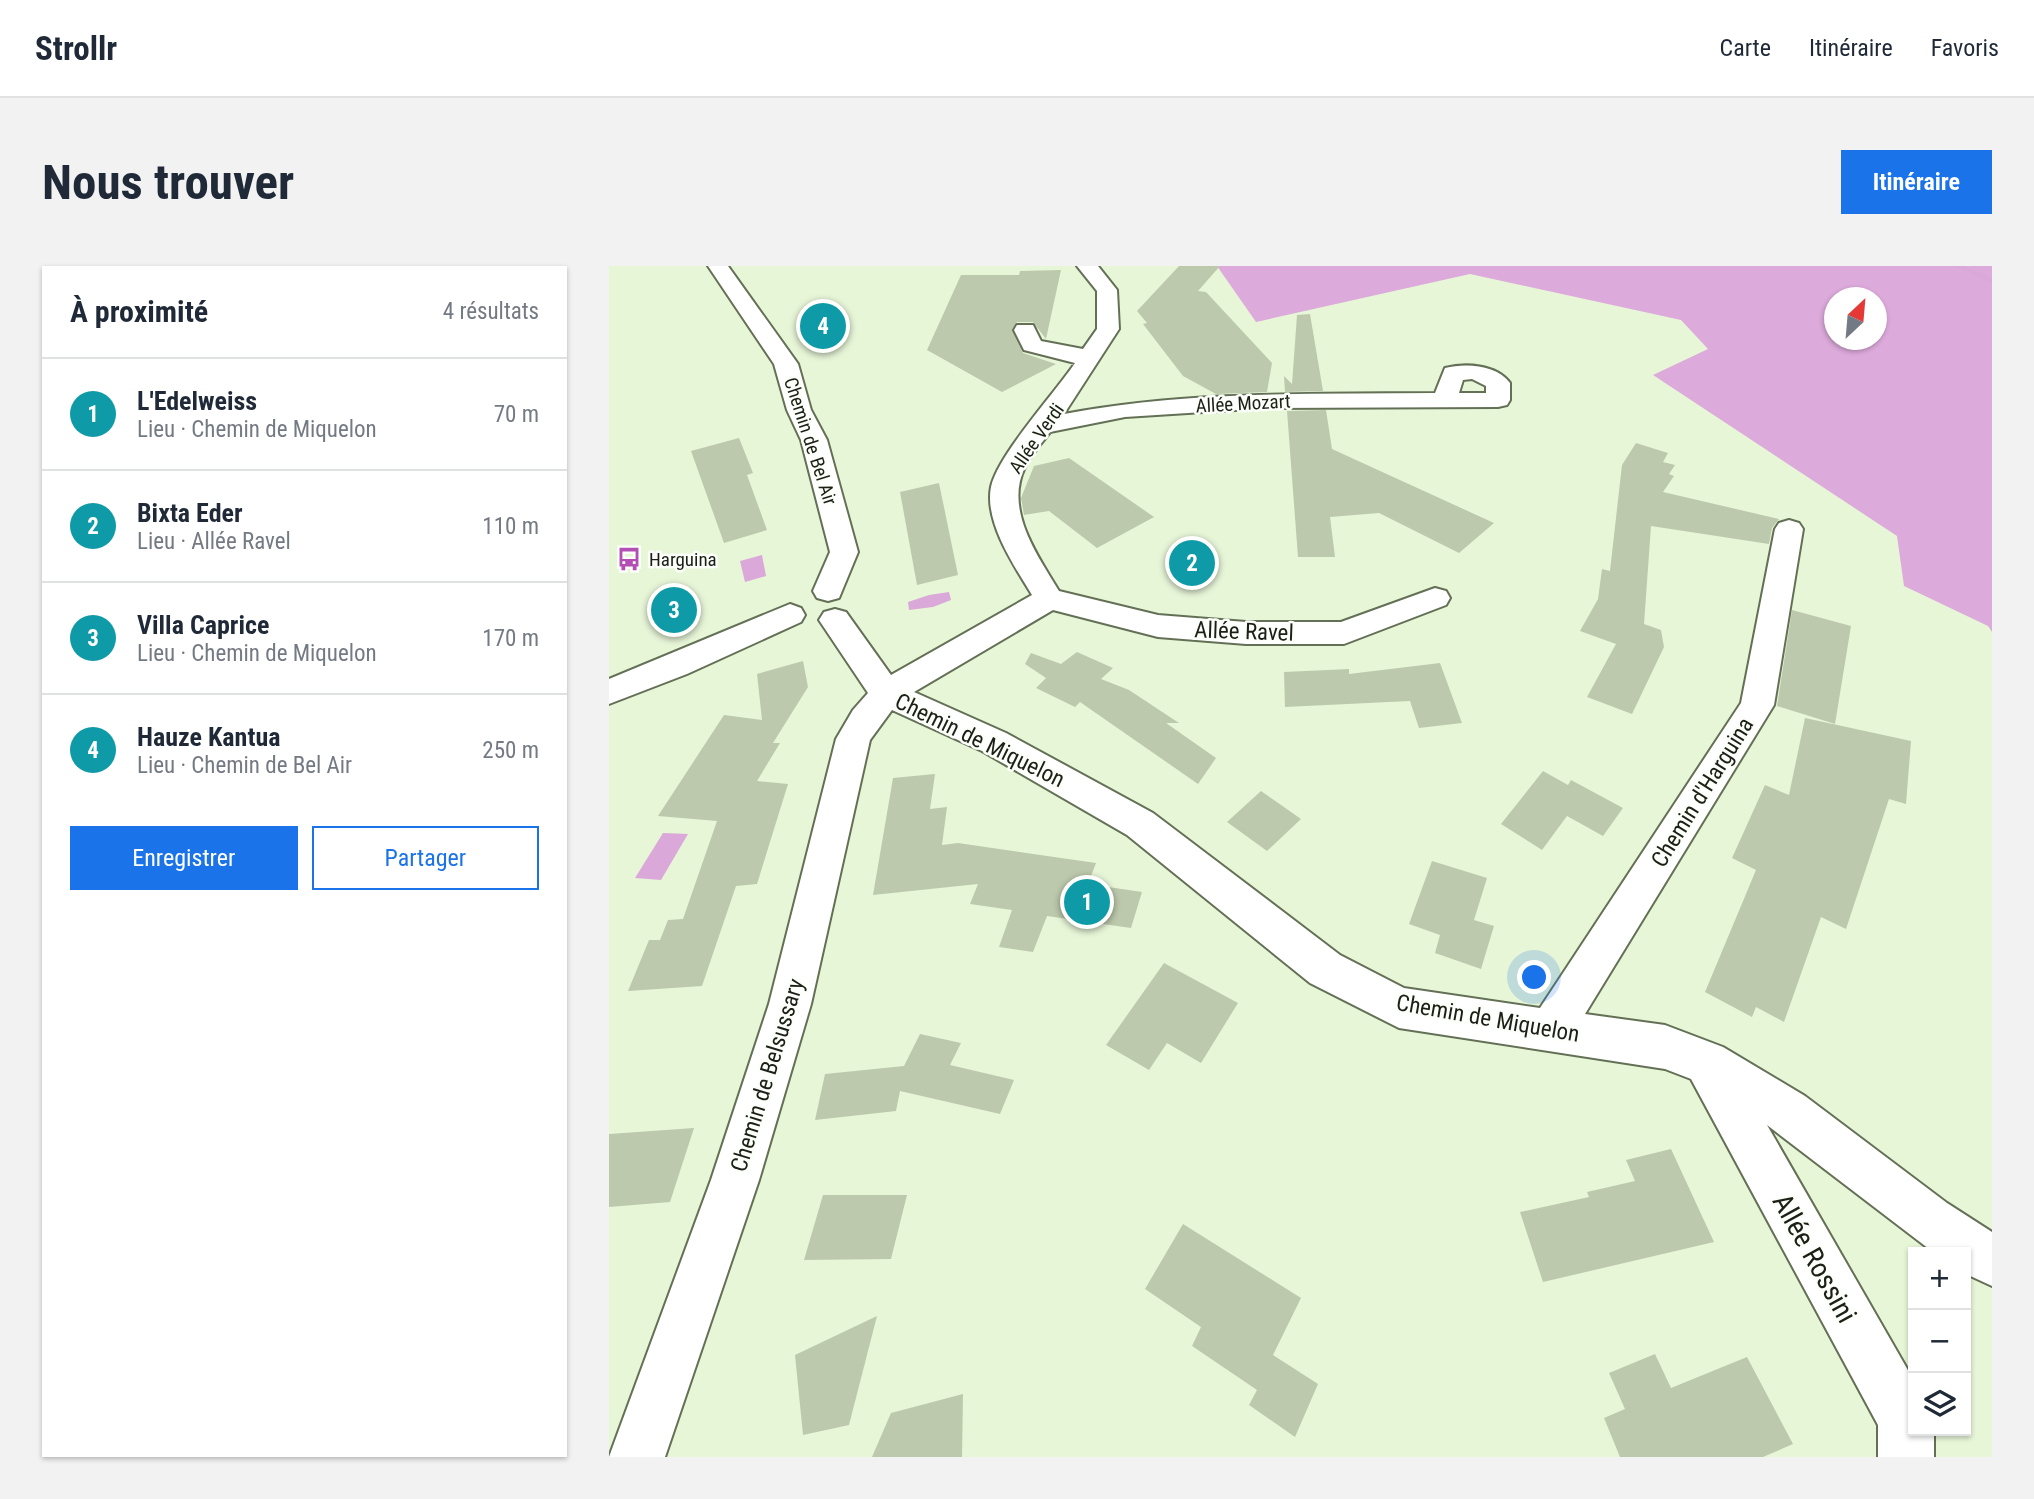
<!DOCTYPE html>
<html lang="fr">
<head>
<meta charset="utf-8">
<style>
	body { margin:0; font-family:"Roboto Condensed",sans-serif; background:#f2f2f3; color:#1f2937 }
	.controls { position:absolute; right:21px; bottom:21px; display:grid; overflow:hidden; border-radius:0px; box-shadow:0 2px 5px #0004 }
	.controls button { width:63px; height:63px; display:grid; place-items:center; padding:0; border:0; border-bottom:2px solid #e0e1e3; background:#fff; color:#1f2937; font:35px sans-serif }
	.compass { position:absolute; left:1215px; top:21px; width:63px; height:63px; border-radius:50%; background:#fff; box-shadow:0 2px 5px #0004; rotate:26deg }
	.you { position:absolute; left:926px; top:712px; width:24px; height:24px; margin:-18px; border:5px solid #fff; border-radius:50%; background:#1a73e8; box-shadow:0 0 0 10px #1a73e833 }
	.badge { display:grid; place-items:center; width:46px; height:46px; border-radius:50%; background:#1a73e8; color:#fff; font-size:23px; font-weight:700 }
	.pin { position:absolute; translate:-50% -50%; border:4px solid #fff; box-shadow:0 2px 7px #0006 }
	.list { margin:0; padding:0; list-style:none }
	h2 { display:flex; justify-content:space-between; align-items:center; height:91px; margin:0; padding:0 28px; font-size:30px }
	h2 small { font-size:23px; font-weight:400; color:#747a83 }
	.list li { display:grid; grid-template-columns:46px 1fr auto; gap:21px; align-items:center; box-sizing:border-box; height:112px; padding:0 28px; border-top:2px solid #e0e1e3 }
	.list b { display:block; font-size:26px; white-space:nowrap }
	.list p { margin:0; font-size:23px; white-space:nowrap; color:#747a83 }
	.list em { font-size:23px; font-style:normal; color:#747a83 }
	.actions { display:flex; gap:14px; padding:21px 28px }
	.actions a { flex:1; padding:16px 0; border:2px solid #1a73e8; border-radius:0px; text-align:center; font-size:24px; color:#1a73e8 }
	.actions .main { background:#1a73e8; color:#fff }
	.icon { flex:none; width:38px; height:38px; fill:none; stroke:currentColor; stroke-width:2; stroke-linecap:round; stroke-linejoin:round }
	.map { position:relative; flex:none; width:1383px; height:1191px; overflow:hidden; border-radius:0px }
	header { display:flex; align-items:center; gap:42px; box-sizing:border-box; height:98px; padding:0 35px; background:#fff; border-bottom:2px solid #e0e1e3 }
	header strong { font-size:33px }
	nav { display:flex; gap:38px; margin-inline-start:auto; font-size:24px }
	.intro { display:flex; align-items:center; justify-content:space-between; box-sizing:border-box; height:168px; padding:0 42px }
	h1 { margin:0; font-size:49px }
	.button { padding:18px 32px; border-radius:0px; background:#1a73e8; color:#fff; font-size:24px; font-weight:700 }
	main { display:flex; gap:42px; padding:0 42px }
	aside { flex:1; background:#fff; border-radius:0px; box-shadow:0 2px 5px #0004 }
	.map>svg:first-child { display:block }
</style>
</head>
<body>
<header>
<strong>Strollr</strong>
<nav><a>Carte</a><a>Itinéraire</a><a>Favoris</a></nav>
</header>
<div class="intro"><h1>Nous trouver</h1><a class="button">Itinéraire</a></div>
<main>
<aside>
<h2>À proximité<small>4 résultats</small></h2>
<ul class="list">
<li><span class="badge" style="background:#0f9aa8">1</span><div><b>L'Edelweiss</b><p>Lieu · Chemin de Miquelon</p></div><em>70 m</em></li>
<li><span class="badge" style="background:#0f9aa8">2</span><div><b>Bixta Eder</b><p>Lieu · Allée Ravel</p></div><em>110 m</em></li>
<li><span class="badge" style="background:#0f9aa8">3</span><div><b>Villa Caprice</b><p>Lieu · Chemin de Miquelon</p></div><em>170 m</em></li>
<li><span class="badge" style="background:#0f9aa8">4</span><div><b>Hauze Kantua</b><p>Lieu · Chemin de Bel Air</p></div><em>250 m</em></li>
</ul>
<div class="actions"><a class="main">Enregistrer</a><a>Partager</a></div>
</aside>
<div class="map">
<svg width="1383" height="1191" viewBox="0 0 1383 1191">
	<rect width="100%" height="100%" fill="#e8f6d8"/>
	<!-- forest -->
	<path fill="#dcaadb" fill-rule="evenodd" d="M608,0H1383V366L1379,360L1295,320L1288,270L1044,109L1099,83L1072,54L861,8L647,56ZM1226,32H1268V74H1226Z"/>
	<!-- water -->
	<g fill="#daa8d9">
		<polygon points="153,289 157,310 136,316 131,295"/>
		<polygon points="340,326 342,334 324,341 300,344 299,336 320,329"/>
		<polygon points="54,567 79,568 52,614 26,612"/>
	</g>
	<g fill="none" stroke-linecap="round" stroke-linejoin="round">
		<!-- stream -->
		<polygon fill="#daa8d9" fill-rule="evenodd" points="1346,0 1354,0 1383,13 1383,17"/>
	</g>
	<!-- building -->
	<g fill="#bcc9ac">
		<polygon points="570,0 611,0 589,25 597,26 663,97 658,126 607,128 574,110 534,58 538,57 528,45"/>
		<polygon points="452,4 437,73 424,56 408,56 403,63 414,87 447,98 393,126 318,84 352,9 410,9 411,5"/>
		<polygon points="701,48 714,125 676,126 675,110 683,118 688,49"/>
		<polygon points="717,144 723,183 885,257 850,287 770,247 721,251 726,291 689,291 678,145"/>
		<polygon points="130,172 144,207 138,209 158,264 115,277 82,185"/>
		<polygon points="1027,177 1059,187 1054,196 1066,199 1060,208 1065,210 1054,226 1170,253 1163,262 1160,278 1042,260 1035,358 1052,364 1055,381 1023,448 978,431 1007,378 971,365 989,333 993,303 1001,305 1013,199"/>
		<polygon points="460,192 545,251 488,282 440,245 415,249 412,232 425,200"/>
		<polygon points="330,217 349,309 308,319 291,226"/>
		<polygon points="1183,344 1242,360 1226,458 1168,440"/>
		<polygon points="468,386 504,402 492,413 520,424 570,457 557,457 607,492 589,518 471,436 466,441 427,422 437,412 416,398 422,387 452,398"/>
		<polygon points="194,395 199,421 164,477 171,477 148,515 179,518 148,618 127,620 93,720 19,725 40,674 51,674 59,654 74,653 108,555 49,550 115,449 153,454 148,408"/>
		<polygon points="831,397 853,457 810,462 801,435 676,441 675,406 740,403 740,408"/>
		<polygon points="1196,452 1302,475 1297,538 1280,533 1237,663 1212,651 1175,756 1147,741 1143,751 1096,726 1147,604 1123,592 1156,519 1180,529"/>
		<polygon points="934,505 959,519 962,514 1014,542 994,570 958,550 933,584 892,558"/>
		<polygon points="326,508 321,543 338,541 333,579 349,577 487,597 479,618 533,626 522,662 438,650 424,686 390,681 403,644 361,638 369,618 264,629 284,512"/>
		<polygon points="652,525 692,553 658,585 618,556"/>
		<polygon points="823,595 878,612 865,654 885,660 872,703 826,687 831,669 800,658"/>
		<polygon points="555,697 629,737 592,797 558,777 540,804 497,779"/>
		<polygon points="311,768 352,777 341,799 405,814 391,848 291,825 287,845 206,854 216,808 295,800"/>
		<polygon points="85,862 61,936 0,941 0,868"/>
		<polygon points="1062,883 1105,976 934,1016 911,946 980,931 978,926 1026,915 1017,894"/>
		<polygon points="214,929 298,929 282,993 195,994"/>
		<polygon points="574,958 692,1032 664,1089 709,1118 686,1171 640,1139 648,1124 583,1080 592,1061 536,1023"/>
		<polygon points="268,1050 240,1159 194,1169 186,1089"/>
		<polygon points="1046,1088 1062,1122 1138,1091 1184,1178 1154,1191 1011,1191 995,1152 1016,1143 1000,1107"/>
		<polygon points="354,1128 353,1191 263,1191 282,1147"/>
	</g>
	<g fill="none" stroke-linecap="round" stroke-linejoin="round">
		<!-- street casing -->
		<g stroke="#647056" stroke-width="4">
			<g id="street">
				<polygon points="99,0 119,0 189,98 202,144 218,174 249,286 230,332 219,335 208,332 204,325 221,286 192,174 178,144 165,98"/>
				<path d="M468,0H489L508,24L510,63L455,148C577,125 702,128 826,127L836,102C856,97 887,98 901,117V134L898,139L889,141L658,142L516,151L441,166C433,177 422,189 416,201C395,244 429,290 450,325L549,349L637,356H732L826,322L837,325L841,332L837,339L735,378H637L549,371L444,344L305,426L397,467L544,547L731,689L795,722L931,742L1132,437L1166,263L1170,257L1180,254L1190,257L1194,263L1165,439L976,748L1056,759L1114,781L1196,830L1338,937L1383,966V1020L1357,1008V986H1324L1158,859L1304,1113V1165H1325V1191H1269V1159L1082,813L1056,803L790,762L701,717L518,569L373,485L283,444L261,474L202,738L150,914L56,1191H0L102,914L160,738L227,473L244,444L259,427L210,354L215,346L226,343L237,346L282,409L423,329C406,301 375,256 382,221C389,189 445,128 466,97L415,84L405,64L408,59H424L432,75L474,83L488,63V25ZM863,113L877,120V127H850L854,114Z"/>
				<polygon points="181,338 192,342 196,349 192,356 78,408 0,438 0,413"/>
			</g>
		</g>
		<!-- street -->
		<use href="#street" fill="#fff" fill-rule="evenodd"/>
	</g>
	<!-- icons -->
	<defs>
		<g id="bus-bare" transform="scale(1.89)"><path d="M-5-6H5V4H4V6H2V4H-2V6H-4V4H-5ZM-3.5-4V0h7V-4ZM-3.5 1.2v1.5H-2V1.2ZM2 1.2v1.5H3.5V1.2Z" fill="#b24eb4" stroke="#fcfff9" stroke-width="2.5" paint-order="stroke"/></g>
	</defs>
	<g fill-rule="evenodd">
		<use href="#bus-bare" x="20" y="293"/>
	</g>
	<g text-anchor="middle" stroke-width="5" stroke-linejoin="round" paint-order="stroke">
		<!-- far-street labels -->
		<g font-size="19" fill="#1b1f15" stroke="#fcfff9">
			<text transform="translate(634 137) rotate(-3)" y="7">Allée Mozart</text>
			<text transform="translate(427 172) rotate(-55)" y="7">Allée Verdi</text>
			<text transform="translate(202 175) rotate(72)" y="7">Chemin de Bel Air</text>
		</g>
		<!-- far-poi labels -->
		<g font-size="19" fill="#1b1f15" stroke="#fcfff9" text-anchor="start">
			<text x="40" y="300">Harguina</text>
		</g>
		<!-- street labels -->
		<g font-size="23" fill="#1b1f15" stroke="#fcfff9">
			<text transform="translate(635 365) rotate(2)" y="8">Allée Ravel</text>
			<text transform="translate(371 474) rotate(26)" y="8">Chemin de Miquelon</text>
			<text transform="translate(1093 526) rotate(-58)" y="8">Chemin d'Harguina</text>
			<text transform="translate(879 752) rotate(10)" y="8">Chemin de Miquelon</text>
			<text transform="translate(158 809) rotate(-73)" y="8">Chemin de Belsussary</text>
		</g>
		<!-- near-street labels -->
		<g font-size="28" fill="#1b1f15" stroke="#fcfff9">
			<text transform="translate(1206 992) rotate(61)" y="10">Allée Rossini</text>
		</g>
	</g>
</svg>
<div class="controls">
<button>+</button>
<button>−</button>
<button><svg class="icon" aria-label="layers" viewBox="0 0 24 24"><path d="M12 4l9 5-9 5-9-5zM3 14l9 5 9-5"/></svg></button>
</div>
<svg class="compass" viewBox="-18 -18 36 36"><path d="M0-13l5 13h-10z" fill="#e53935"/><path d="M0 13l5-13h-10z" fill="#747a83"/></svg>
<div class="you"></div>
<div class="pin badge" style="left:478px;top:636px;background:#0f9aa8">1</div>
<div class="pin badge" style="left:583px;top:297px;background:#0f9aa8">2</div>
<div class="pin badge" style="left:65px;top:344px;background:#0f9aa8">3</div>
<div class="pin badge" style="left:214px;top:60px;background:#0f9aa8">4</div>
</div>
</main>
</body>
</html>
